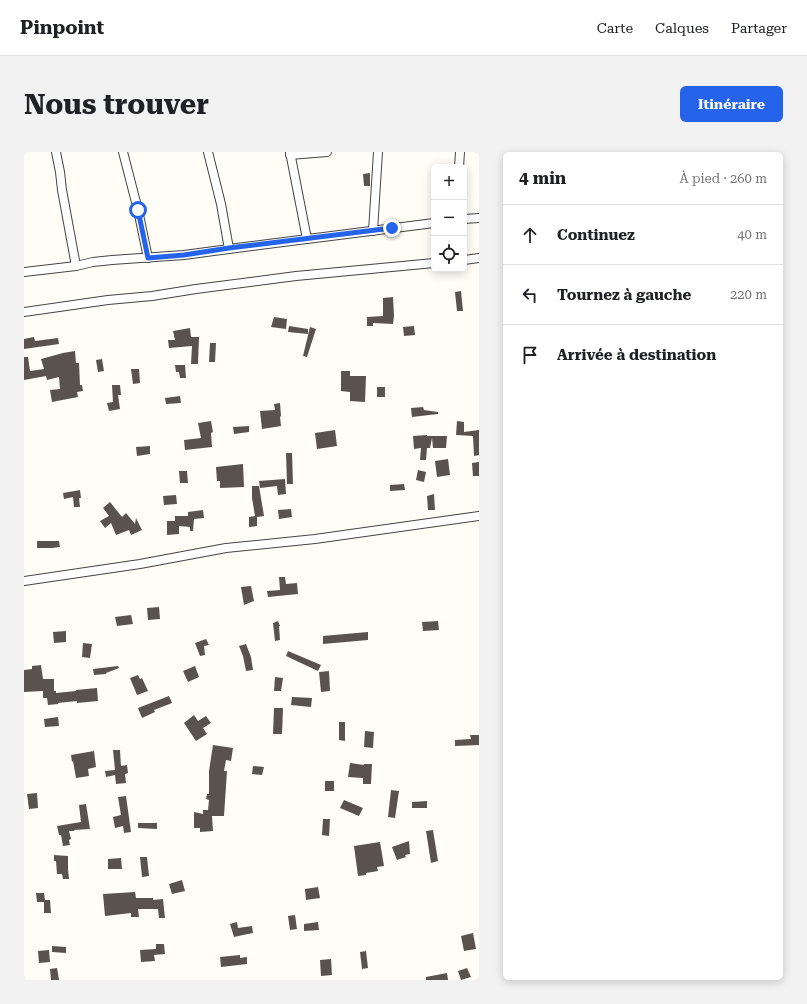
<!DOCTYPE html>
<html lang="fr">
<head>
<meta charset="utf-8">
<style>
	body { margin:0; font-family:"Roboto Serif",serif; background:#f2f2f2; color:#202124 }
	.controls { position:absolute; right:12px; top:12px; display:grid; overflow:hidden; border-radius:6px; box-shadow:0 2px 10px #0003 }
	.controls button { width:36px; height:36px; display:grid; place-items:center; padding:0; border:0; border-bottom:1px solid #e0e0e0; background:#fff; color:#202124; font:20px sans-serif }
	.stop { position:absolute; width:12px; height:12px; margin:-9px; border:3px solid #2563eb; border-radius:50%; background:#fff }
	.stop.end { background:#2563eb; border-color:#fff; box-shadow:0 1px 4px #0008 }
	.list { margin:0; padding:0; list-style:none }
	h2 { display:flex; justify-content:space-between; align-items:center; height:52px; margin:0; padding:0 16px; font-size:17px }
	h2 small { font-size:13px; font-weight:400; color:#757577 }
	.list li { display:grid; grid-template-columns:26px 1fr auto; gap:12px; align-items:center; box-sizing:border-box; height:60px; padding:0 16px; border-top:1px solid #e0e0e0 }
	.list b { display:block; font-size:15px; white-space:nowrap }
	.list em { font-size:13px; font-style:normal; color:#757577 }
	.icon { flex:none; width:22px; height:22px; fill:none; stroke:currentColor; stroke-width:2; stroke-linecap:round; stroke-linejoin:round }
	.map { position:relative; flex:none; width:455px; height:828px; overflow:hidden; border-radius:6px }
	header { display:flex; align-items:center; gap:24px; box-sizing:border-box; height:56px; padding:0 20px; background:#fff; border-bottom:1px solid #e0e0e0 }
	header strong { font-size:19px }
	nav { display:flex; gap:22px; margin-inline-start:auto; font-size:14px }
	.intro { display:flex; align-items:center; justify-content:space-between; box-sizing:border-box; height:96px; padding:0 24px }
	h1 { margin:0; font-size:28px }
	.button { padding:10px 18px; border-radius:6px; background:#2563eb; color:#fff; font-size:14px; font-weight:700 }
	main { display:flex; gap:24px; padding:0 24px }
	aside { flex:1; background:#fff; border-radius:6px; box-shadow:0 2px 10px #0003 }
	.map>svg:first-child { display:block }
</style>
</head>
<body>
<header>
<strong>Pinpoint</strong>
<nav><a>Carte</a><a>Calques</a><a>Partager</a></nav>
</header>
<div class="intro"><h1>Nous trouver</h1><a class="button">Itinéraire</a></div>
<main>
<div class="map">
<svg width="455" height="828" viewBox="0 0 455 828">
	<rect width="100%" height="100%" fill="#fffdf5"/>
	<!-- building -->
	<g fill="#5a524d">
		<polygon points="346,21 346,34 340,34 339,22"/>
		<polygon points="437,139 439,159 433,159 431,140"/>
		<polygon points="369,145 370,164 369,172 349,171 349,174 343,174 343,165 359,164 359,146"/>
		<polygon points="250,165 263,167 262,177 247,175"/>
		<polygon points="265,174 284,177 284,182 264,180"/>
		<polygon points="390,174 391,183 380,184 379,175"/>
		<polygon points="286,175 292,177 283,205 279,204"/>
		<polygon points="166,176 167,185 175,185 174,212 167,212 168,194 145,196 144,188 151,188 149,179"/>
		<polygon points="10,185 11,189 34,186 35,192 0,197 0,187"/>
		<polygon points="186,191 192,191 191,210 185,210"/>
		<polygon points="51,199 52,211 55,211 56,233 58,233 59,239 53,240 54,245 28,250 26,238 36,237 35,225 23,228 22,224 0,228 0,205 4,205 6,219 20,217 17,207 39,201"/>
		<polygon points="78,207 80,219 74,220 72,208"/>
		<polygon points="151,213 161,213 162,226 156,226 155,220 152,220"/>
		<polygon points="107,217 115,217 116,231 109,232"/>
		<polygon points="317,219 326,219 326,224 342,224 341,250 326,249 326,240 317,239"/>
		<polygon points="88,233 96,233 97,243 94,243 96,257 85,259 83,251 89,250"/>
		<rect x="353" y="235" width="8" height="10"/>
		<polygon points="156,244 157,251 142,252 141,246"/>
		<polygon points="256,251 257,264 256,265 257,274 238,277 236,259 251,258 250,252"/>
		<polygon points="399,255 400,258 414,260 414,262 388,265 387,256"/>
		<polygon points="187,269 189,280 187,281 188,295 161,298 160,288 177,286 174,271"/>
		<polygon points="433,269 440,270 440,280 455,278 455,303 450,304 449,284 432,283"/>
		<polygon points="225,274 225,280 210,282 209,275"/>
		<polygon points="311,278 313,294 293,297 291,281"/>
		<polygon points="403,283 403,284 423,284 422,296 409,296 408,286 406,296 403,296 402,308 396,308 397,296 390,297 389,284"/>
		<polygon points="126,294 126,302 113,304 112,295"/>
		<polygon points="262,301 268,301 269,332 263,332"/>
		<polygon points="424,307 426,323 413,325 411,309"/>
		<polygon points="455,310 455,324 449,324 448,311"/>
		<polygon points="219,312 220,335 196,336 196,329 193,329 192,315"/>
		<polygon points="394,318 402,320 400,330 392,328"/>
		<polygon points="155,319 163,319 164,331 156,331"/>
		<polygon points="261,327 262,342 254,343 253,334 236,336 235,329"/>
		<polygon points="380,332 381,338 366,339 366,333"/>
		<polygon points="228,334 235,334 240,364 233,365 233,374 225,375 225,365 231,364 228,346"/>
		<polygon points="56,338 57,346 55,346 56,355 50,355 49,345 40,347 39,341"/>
		<polygon points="410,342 411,358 404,358 403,344"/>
		<polygon points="152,343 153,352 140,353 139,344"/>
		<polygon points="86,350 98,365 102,361 111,372 112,366 118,378 107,383 105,378 92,383 87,371 81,376 76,369 85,364 79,356"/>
		<polygon points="267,357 268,365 255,367 254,358"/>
		<polygon points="179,358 180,366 170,367 169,379 166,379 166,375 155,374 155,382 143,383 143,369 151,369 151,364 164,364 164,360"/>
		<polygon points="13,389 35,389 36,395 28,396 13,396"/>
		<polygon points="255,425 261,425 262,432 273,431 274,442 244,445 243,439 256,438"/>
		<polygon points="227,434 230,449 220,453 217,435"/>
		<polygon points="135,455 136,467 124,468 123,456"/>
		<polygon points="107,463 109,472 93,474 91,465"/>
		<polygon points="254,469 256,474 255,474 256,488 251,489 249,471"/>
		<polygon points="414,469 415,478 399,479 398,470"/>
		<polygon points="42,479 42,490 30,491 29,480"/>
		<polygon points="344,480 344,488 299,492 299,484"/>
		<polygon points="182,487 185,493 180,494 181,503 176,504 171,491"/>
		<polygon points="59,491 68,492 66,506 58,505"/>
		<polygon points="222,492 227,505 229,518 222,519 219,504 215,494"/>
		<polygon points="264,499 297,513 294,519 262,504"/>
		<polygon points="17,513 19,527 30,527 30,539 32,539 32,541 52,539 52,538 73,536 74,549 53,551 53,549 34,551 34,552 24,553 23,546 19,546 19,539 0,540 0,518 8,517 8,514"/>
		<polygon points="94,514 95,516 82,521 82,522 70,523 69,517"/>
		<polygon points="171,514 175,525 164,530 159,519"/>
		<polygon points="305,519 306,539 297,540 295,520"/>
		<polygon points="114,523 116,527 118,526 124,539 113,543 106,526"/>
		<polygon points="251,525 259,526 257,539 250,539"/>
		<polygon points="145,544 148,551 130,558 131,560 118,566 114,556"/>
		<polygon points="268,545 288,546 287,555 267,553"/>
		<polygon points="250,556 259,556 258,582 249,582"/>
		<polygon points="170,563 174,569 182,564 187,571 179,576 183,582 172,589 160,571"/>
		<polygon points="34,565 35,574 21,575 20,567"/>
		<polygon points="315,570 321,570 321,589 315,588"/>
		<polygon points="341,579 350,580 349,596 340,595"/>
		<polygon points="446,583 455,583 455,593 431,594 431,588 447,587"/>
		<polygon points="189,593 209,596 207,609 202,608 200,619 203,619 200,664 188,664 189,679 176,680 176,676 170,676 170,660 179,662 179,658 184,658 185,648 182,647 183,642 185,642 185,619"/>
		<polygon points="89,598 96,598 97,614 103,613 104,621 101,622 102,631 92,632 91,623 82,625 81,619 91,618"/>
		<polygon points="70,599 72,615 64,617 65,624 52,626 49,609 48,610 47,603"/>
		<polygon points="326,611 340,613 340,612 348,612 347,632 339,632 339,626 324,625"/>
		<polygon points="229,614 240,615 238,623 228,622"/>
		<rect x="301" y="629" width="9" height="10"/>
		<polygon points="367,638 375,639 371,666 364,665"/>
		<polygon points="13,641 14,656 5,657 3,642"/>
		<polygon points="102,644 107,680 100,681 99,674 91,676 89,665 97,663 94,645"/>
		<polygon points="320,648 339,656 335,664 316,656"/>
		<polygon points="403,649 403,656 388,656 388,650"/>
		<polygon points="62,652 66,677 50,678 50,679 45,679 47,687 45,688 46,693 39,694 37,683 35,683 33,674 57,670 55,653"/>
		<polygon points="299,667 306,667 305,684 298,683"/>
		<polygon points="114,671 133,671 133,677 114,676"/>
		<polygon points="409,678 414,709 407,711 402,679"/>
		<polygon points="385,689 386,702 381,703 382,705 373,708 368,695"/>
		<polygon points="356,690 360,714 353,715 354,719 342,721 342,723 334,724 330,694"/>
		<polygon points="30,703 44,704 44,717 45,727 39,727 38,722 33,722 32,709 30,709"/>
		<polygon points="116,705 123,705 125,724 118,725"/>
		<polygon points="97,706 98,717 84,717 84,707"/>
		<polygon points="158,728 161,739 148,742 145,732"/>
		<polygon points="294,735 296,746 282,748 281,737"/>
		<polygon points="111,740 112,746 129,746 129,748 139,747 141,766 135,766 134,757 114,757 115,765 107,765 107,761 81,764 79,742"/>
		<polygon points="12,741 20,741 21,748 26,748 27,761 20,761 20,750 13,750"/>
		<polygon points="271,763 273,777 266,778 264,764"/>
		<polygon points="213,770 214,776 228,774 229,781 219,783 210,785 206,772"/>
		<polygon points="294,770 295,778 280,779 280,772"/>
		<polygon points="449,781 452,797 440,799 437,784"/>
		<polygon points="132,792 140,792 141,802 130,803 131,809 117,810 116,798 132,797"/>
		<polygon points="28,794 42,795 42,801 28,800"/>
		<polygon points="25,798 26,810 15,811 14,799"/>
		<polygon points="342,799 344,816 338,817 336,800"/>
		<polygon points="216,803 216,806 223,805 223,812 197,815 196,805"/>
		<polygon points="307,807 308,823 297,824 296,808"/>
		<polygon points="33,816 35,828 27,828 26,817"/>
		<polygon points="443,816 447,825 437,828 434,819"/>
		<polygon points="423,821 424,828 402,828 402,825"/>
	</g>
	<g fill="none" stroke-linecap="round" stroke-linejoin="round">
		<!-- minor casing -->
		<g stroke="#444" stroke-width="10">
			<g id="minor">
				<polyline points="32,0 36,20 38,38 52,114"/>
				<polyline points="99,0 114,58 124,106"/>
				<polyline points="184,0 197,52 205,97"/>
				<polyline points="266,0 283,87"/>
				<polyline points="266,3 303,0"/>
				<polyline points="435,15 436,0"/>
				<polyline points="440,67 455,66"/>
				<polyline points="349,79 354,0"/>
				<polyline points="440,108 455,106"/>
				<polyline points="0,120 52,114 69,110 88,108 160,103 205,97 410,71"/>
				<polyline points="0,160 84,148 128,144 172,137 272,124 410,111"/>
				<polyline points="0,429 116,412 202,396 291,387 455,364"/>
			</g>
		</g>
		<!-- minor -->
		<use href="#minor" stroke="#fff" stroke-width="8"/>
	</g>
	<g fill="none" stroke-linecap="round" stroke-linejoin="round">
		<!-- route -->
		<polyline stroke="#2563eb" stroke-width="5" points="114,58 124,106 160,103 205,96 368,76"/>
	</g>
</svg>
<div class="controls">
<button>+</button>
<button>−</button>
<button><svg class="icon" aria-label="locate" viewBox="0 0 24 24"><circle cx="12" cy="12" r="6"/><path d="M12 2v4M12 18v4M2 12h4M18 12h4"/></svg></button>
</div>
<div class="stop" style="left:114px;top:58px"></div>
<div class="stop end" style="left:368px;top:76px"></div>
</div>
<aside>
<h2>4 min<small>À pied · 260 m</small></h2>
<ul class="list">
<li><svg class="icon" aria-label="ahead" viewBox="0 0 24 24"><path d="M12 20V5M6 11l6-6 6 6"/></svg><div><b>Continuez</b></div><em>40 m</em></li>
<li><svg class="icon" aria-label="left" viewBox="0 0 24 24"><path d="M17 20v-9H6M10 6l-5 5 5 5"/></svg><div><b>Tournez à gauche</b></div><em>220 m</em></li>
<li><svg class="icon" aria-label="arrive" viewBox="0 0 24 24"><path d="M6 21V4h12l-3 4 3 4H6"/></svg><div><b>Arrivée à destination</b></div></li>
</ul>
</aside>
</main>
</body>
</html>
